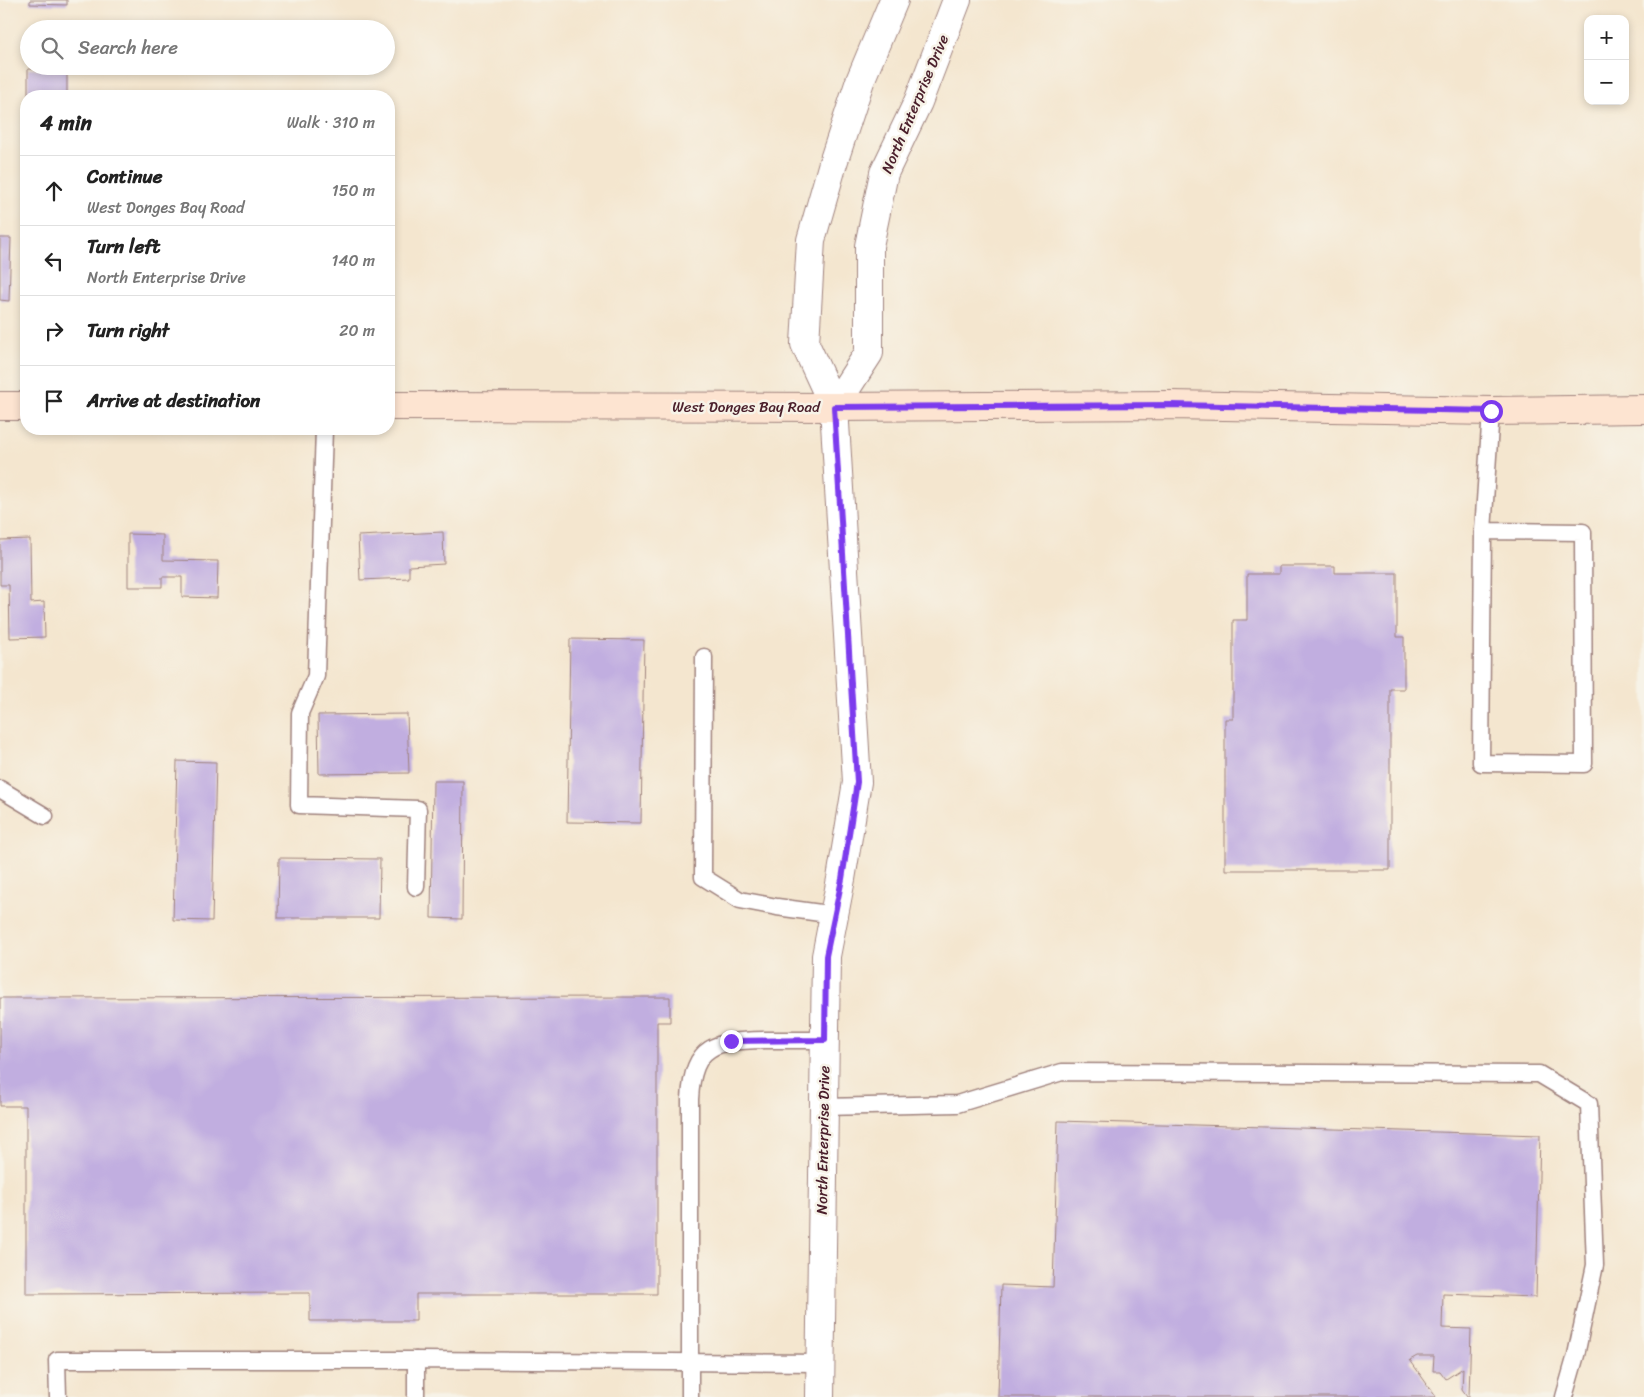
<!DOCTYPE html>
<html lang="en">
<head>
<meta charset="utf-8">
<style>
	body { margin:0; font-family:Sriracha,sans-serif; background:#f6f6f6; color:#222 }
	.controls { position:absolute; right:15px; top:15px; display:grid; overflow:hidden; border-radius:10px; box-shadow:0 2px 8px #0003 }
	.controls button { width:45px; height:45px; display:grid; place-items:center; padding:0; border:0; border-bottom:1px solid #e0e0e0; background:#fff; color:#222; font:25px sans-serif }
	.stop { position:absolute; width:15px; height:15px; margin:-11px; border:4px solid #7c3aed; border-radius:50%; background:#fff }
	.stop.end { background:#7c3aed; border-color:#fff; box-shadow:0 1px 5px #0008 }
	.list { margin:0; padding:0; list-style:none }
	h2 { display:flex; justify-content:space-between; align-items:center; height:65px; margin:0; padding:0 20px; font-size:21px }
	h2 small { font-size:16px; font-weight:400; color:#767676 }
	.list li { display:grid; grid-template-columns:32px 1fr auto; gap:15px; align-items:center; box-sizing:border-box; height:70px; padding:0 20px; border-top:1px solid #e0e0e0 }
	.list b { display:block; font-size:19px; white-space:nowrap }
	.list p { margin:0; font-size:16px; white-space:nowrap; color:#767676 }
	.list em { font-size:16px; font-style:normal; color:#767676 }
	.icon { flex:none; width:28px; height:28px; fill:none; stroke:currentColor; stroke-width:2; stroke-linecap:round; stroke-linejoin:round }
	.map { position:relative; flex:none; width:1644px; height:1397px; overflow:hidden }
	.search { position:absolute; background:#fff; box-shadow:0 2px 8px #0003; left:20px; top:20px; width:375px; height:55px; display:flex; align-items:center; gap:12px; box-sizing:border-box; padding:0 18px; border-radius:28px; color:#767676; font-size:19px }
	.panel { position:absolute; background:#fff; box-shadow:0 2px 8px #0003; left:20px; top:90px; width:375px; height:345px; border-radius:20px }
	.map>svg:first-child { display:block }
</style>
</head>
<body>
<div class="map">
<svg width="1644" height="1397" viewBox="0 0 1644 1397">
	<rect width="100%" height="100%" fill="#f7f3e8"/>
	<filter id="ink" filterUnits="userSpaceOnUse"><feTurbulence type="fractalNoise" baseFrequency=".02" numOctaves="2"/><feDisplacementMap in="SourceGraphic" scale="10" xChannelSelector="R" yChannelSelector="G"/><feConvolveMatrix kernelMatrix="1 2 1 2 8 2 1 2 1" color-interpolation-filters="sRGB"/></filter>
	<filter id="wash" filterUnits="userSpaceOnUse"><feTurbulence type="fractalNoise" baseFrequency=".0096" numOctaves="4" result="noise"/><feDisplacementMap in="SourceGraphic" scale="20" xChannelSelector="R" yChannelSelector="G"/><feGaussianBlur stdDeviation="1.12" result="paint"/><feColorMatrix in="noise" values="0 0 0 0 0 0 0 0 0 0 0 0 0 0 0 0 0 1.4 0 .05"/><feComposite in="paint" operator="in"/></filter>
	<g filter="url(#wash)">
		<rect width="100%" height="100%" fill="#f4e6cf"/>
		<g id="blocks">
			<!-- building -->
			<g fill="#c1aee0">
				<polygon points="30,0 67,0 67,5 30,4"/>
				<polygon points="28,69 67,70 67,96 28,96"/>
				<polygon points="0,238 11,238 9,301 0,300"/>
				<polygon points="443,532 444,564 409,566 409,578 360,580 358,536"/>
				<polygon points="128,534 163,535 163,560 218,561 217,598 182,597 182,577 162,577 162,587 128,587"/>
				<polygon points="30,539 31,603 44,602 45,637 10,638 9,585 0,585 0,540"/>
				<polygon points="1279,566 1335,566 1335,573 1397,573 1397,637 1404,637 1404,689 1390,689 1390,870 1225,870 1225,719 1233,719 1233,620 1247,620 1247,574 1279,574"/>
				<polygon points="570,639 644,640 641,823 567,822"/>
				<polygon points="407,714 409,773 319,774 318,715"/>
				<polygon points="177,761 216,762 212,921 173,920"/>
				<polygon points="433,781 463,781 462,919 431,918"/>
				<polygon points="279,858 380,859 379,918 278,918"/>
				<polygon points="670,997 670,1022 657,1022 657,1294 416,1294 416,1321 310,1321 310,1293 26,1294 26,1106 0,1106 0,998"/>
				<polygon points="1058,1121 1540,1135 1536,1297 1443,1294 1442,1328 1471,1329 1469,1397 1467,1397 1462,1390 1463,1368 1446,1379 1440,1371 1433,1371 1434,1356 1417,1356 1410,1360 1436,1397 998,1397 1001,1285 1053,1287"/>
			</g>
		</g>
	</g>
	<g filter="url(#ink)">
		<use href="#blocks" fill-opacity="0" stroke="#9f827d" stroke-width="1"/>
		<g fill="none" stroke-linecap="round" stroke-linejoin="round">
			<!-- lane casing -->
			<g stroke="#9f827d" stroke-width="19">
				<g id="lane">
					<polyline points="324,429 316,676 300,713 299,805 418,809 416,887"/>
					<polyline points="1483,531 1583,532 1584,764 1481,763 1483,531 1491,411"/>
					<polyline points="704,657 703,877 740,900 777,907 835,915"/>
					<polyline points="0,789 45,816"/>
					<polyline points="824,1107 957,1104 1062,1072 1539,1074 1589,1104 1595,1265 1576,1355 1564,1397"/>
					<polyline points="58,1397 57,1360 416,1360"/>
					<polyline points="416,1397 416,1360 820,1363"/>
					<path d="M690,1397V1099C693,1044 715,1041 764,1040C784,1040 805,1040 825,1040"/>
				</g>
			</g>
			<!-- street casing -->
			<g stroke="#9f827d" stroke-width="30">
				<g id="street">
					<polyline points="834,407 869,353 869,246 884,173 918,102 957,0"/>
					<polyline points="820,1397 826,956 841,879 857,782 834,407 805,344 811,240 833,163 860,81 894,0"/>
				</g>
			</g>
			<!-- secondary casing -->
			<g stroke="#9f827d" stroke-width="30">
				<g id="secondary">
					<polyline points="0,406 26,406"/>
					<polyline points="389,406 834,407 1171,405 1491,411 1644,409"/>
				</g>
			</g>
			<!-- lane -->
			<use href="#lane" stroke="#fff" stroke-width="16"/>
			<!-- street -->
			<use href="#street" stroke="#fff" stroke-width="28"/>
			<!-- secondary -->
			<use href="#secondary" stroke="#fde4d1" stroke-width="28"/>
		</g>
	</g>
	<g fill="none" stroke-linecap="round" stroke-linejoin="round" filter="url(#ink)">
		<!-- route -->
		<polyline stroke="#7c3aed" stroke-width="6" points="731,1041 825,1040 826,956 842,879 857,782 834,407 1171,405 1491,411"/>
	</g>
	<g text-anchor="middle" stroke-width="5" stroke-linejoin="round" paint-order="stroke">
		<!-- street labels -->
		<g font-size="15" fill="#4a1f2b" stroke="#f7f3e8">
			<text transform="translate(915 104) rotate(-67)" y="5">North Enterprise Drive</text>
			<text x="746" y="412">West Donges Bay Road</text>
			<text transform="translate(823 1140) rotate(-89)" y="5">North Enterprise Drive</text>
		</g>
	</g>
</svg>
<div class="controls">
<button>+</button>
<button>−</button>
</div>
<div class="stop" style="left:1491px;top:411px"></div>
<div class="stop end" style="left:731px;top:1041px"></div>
<div class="search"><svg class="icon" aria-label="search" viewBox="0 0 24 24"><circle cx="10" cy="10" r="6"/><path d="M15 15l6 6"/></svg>Search here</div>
<section class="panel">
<h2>4 min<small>Walk · 310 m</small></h2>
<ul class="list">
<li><svg class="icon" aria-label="ahead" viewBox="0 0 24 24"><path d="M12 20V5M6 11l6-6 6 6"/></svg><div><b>Continue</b><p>West Donges Bay Road</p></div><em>150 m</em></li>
<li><svg class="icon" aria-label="left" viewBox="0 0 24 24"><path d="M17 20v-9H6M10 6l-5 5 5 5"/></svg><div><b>Turn left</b><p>North Enterprise Drive</p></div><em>140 m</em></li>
<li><svg class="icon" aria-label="right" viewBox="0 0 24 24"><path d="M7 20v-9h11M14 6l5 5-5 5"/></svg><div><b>Turn right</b></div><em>20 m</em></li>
<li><svg class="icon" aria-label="arrive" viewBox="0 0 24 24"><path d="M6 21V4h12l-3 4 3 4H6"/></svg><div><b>Arrive at destination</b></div></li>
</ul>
</section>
</div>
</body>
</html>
